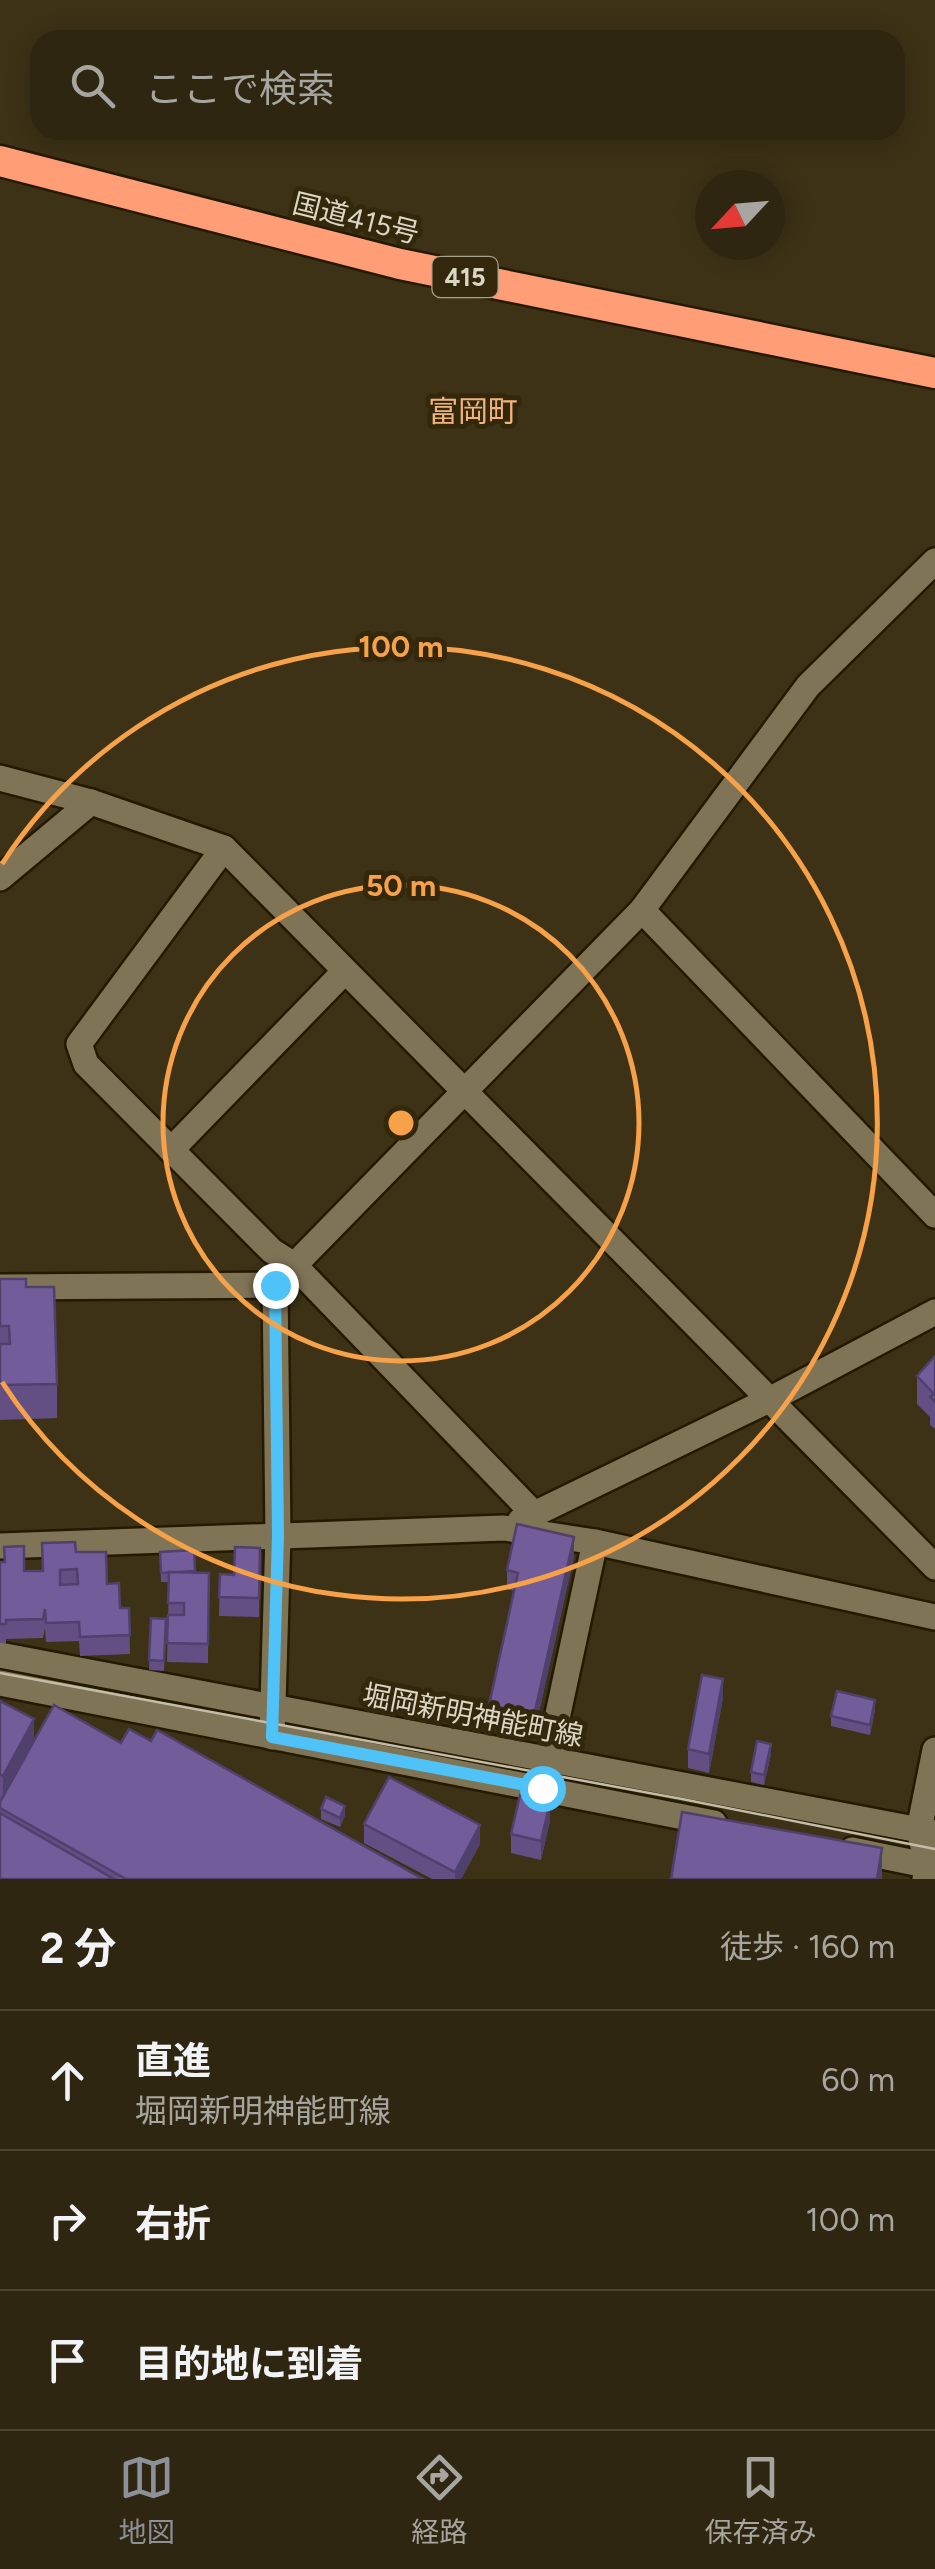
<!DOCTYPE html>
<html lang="ja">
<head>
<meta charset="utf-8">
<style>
	body { margin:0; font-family:Figtree,"Noto Sans JP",sans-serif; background:#3a321e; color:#f1f3f6 }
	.compass { position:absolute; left:695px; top:170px; width:90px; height:90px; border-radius:50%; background:#2e2610; box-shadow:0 5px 25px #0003; rotate:244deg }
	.stop { position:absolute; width:30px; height:30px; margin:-22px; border:8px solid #4fc3f7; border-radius:50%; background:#fff }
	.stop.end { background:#4fc3f7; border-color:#fff; box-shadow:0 2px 10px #0008 }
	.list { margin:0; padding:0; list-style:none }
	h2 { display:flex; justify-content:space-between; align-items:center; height:130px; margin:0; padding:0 40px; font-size:42px }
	h2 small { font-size:32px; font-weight:400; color:#a7a59f }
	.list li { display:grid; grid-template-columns:65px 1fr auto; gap:30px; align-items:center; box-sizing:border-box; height:140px; padding:0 40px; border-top:2px solid #494330 }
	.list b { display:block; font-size:38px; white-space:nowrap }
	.list p { margin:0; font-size:32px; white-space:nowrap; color:#a7a59f }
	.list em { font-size:32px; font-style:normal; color:#a7a59f }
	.icon { flex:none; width:55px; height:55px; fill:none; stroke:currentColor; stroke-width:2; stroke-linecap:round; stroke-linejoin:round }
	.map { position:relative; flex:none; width:935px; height:1879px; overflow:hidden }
	.search { position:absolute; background:#2e2610; box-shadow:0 5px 25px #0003; left:30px; right:30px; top:30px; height:110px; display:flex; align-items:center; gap:25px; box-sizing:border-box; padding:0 35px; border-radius:30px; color:#a7a59f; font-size:38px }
	.sheet { height:550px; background:#2e2610 }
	nav { display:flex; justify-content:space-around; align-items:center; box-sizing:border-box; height:140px; border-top:2px solid #494330; background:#2e2610; font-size:28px; color:#a7a59f }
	nav a { display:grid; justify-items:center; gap:5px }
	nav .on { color:#8c9099 }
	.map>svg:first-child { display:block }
</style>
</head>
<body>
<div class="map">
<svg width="935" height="1879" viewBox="0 0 935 1879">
	<rect width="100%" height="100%" fill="#3d3216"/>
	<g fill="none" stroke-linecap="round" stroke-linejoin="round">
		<!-- street casing -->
		<g stroke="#241a00" stroke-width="30">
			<g id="street">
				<polyline points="0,778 91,802 224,848 935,1567"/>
				<polyline points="224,848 79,1044 86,1064 272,1251 294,1265 534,1514"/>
				<polyline points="0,878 91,802"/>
				<polyline points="642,910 935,1215"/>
				<polyline points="171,1150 345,971"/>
				<polyline points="0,1287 275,1285 642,910 808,686 935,561"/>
				<polyline points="520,1521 771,1399 935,1312"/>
				<polyline points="0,1546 504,1528 595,1542 935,1617"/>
				<polyline points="272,1737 278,1535 275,1285"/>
				<polyline points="542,1788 595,1542"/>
				<polyline points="925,1879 928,1866 919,1830 935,1750"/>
			</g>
		</g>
		<!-- secondary casing -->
		<g stroke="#241a00" stroke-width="30">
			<g id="secondary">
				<polyline points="0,1655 935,1833"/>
				<polyline points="0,1683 714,1823"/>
				<polyline points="852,1850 935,1867"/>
			</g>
		</g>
		<!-- highway casing -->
		<g stroke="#241a00" stroke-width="35">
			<polyline id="highway" points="0,161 400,264 935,373"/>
		</g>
		<!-- street -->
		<use href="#street" stroke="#807456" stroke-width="25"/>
		<!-- secondary -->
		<use href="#secondary" stroke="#807456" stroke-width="25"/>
		<!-- highway -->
		<use href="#highway" stroke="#ff9d76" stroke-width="30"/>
		<!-- tram -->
		<polyline stroke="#c3bca9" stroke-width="2.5" points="0,1673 682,1799 935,1849"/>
	</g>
	<!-- wall -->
	<g fill="#634f84">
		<polygon points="0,1279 26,1287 57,1384 57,1418 0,1420"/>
		<polygon points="935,1356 935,1429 930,1425 930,1417 917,1404 917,1376"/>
		<polygon points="42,1543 76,1552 107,1584 120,1608 129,1608 130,1654 80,1656 79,1641 46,1642 45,1628 43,1638 6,1639 6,1643 0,1643 0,1562 24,1571 43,1571"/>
		<polygon points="260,1548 259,1617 219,1616 220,1574 234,1575"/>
		<polygon points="160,1552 195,1572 209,1573 208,1663 167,1662 169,1582 161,1582"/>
		<polygon points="574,1556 533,1739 488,1729 488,1710 514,1591 507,1589 507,1570"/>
		<polygon points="151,1618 166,1619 164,1671 149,1670"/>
		<polygon points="723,1698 709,1773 688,1768 688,1749"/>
		<polygon points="0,1701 34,1741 121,1743 151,1741 423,1879 0,1879"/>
		<polygon points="875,1710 870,1735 831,1726 831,1716"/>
		<polygon points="771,1754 764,1785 751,1782 751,1772"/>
		<polygon points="321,1809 345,1815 340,1827 321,1819"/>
		<polygon points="550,1821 541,1860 511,1853 511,1834"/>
		<polygon points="364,1824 480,1844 461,1879 432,1879 364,1843"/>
	</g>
	<!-- shaded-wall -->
	<g fill="#50406c">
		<polygon points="574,1537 574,1556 533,1739 533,1720"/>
		<polygon points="723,1679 723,1698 709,1773 709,1754"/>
		<polygon points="875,1700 875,1710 870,1735 870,1725"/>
		<polygon points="34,1719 34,1747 3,1803 3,1776"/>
		<polygon points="771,1744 771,1754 764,1785 764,1775"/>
		<polygon points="550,1802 550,1821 541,1860 541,1841"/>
		<polygon points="345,1806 345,1815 340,1827 340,1818"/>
		<polygon points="480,1825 480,1844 461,1879 455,1879 455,1872"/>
		<polygon points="882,1848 882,1879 877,1879"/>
	</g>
	<!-- building -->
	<g fill="#735c9a" stroke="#50406c" stroke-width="2.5" fill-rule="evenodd">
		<polygon points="0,1279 26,1279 26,1287 54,1287 57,1384 0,1385 0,1344 10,1344 9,1326 0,1326"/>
		<polygon points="935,1356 935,1402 930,1397 934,1394 917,1376"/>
		<polygon points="517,1524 574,1537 533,1720 488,1710 518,1573 507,1570"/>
		<path d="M75,1542L76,1552H106L107,1584L119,1583L120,1608H129L130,1635L80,1637L79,1622L46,1623L45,1609L43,1619L6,1620V1624H0V1562H5L4,1547L24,1546V1571H43L42,1543ZM77,1569L78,1584L60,1585V1570Z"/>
		<polygon points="235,1547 260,1548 259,1598 219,1597 220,1574 234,1575"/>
		<polygon points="194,1550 195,1571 161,1573 160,1552"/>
		<polygon points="169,1572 209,1573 208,1644 167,1643 168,1615 184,1615 184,1603 168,1603"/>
		<polygon points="151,1618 166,1619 164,1661 149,1660"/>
		<polygon points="702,1675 723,1679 709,1754 688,1749"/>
		<polygon points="837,1691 875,1700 870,1725 831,1716"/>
		<polygon points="0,1701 34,1719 3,1776 0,1774"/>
		<polygon points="54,1705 121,1743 129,1729 151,1741 157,1730 423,1879 126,1879 0,1808 0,1802"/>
		<polygon points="757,1741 771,1744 764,1775 751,1772"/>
		<polygon points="389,1777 480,1825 455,1872 364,1824"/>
		<polygon points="520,1795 550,1802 541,1841 511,1834"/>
		<polygon points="326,1797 345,1806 340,1818 321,1809"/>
		<polygon points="682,1812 882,1848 877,1879 671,1879"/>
		<polygon points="0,1813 114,1879 0,1879"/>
	</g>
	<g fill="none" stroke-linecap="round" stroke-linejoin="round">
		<!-- route -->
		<polyline stroke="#4fc3f7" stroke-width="12" points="275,1285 278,1535 272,1737 542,1788"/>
	</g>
	<!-- distance rings -->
	<g fill="none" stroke="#f7a149" stroke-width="5">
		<circle cx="401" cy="1123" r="238"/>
		<path d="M2 864A476 476 0 1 1 2 1382"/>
	</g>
	<g text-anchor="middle" stroke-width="10" stroke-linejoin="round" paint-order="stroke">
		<!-- shield labels -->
		<rect fill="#33280c" stroke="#a9a28e" stroke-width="2.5" x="432.5" y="257" width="65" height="40" rx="8"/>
		<g font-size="25" font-weight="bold" fill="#dcd6c5">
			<text x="465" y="286">415</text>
		</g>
		<!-- street labels -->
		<g font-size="28" fill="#dcd6c5" stroke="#33280c">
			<text transform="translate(356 218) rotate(14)" y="10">国道415号</text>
			<text transform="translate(473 1715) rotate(11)" y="10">堀岡新明神能町線</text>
		</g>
		<!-- neighbourhood labels -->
		<g font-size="30" fill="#f0b37c" stroke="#33280c">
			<text x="473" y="422">富岡町</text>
		</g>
	</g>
	<circle cx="401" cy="1123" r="15" fill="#f7a149" stroke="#33280c" stroke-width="5"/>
	<g font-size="30" text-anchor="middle" font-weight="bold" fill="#f7a149" stroke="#33280c" stroke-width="10" stroke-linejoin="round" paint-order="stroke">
		<text x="401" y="657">100 m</text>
		<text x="401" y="896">50 m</text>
	</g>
</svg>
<svg class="compass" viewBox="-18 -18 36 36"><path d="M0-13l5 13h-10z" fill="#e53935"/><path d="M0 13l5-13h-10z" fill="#a7a59f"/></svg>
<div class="stop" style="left:542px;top:1788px"></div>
<div class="stop end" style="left:275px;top:1285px"></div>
<div class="search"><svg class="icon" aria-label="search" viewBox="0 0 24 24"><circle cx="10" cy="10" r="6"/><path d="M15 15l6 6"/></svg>ここで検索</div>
</div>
<section class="sheet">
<h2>2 分<small>徒歩 · 160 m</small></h2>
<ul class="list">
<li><svg class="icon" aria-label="ahead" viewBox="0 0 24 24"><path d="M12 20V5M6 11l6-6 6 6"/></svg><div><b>直進</b><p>堀岡新明神能町線</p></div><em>60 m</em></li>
<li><svg class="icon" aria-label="right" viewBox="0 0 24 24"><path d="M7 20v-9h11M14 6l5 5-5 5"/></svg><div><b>右折</b></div><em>100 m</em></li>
<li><svg class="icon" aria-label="arrive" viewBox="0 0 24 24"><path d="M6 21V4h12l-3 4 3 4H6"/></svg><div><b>目的地に到着</b></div></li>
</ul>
</section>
<nav>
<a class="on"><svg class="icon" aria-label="map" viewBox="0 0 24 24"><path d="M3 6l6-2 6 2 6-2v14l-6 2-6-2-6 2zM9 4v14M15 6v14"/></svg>地図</a>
<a><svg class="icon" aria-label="directions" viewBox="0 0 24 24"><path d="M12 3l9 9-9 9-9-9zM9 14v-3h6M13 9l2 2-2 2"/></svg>経路</a>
<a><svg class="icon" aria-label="saved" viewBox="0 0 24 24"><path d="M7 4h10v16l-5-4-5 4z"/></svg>保存済み</a>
</nav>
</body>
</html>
